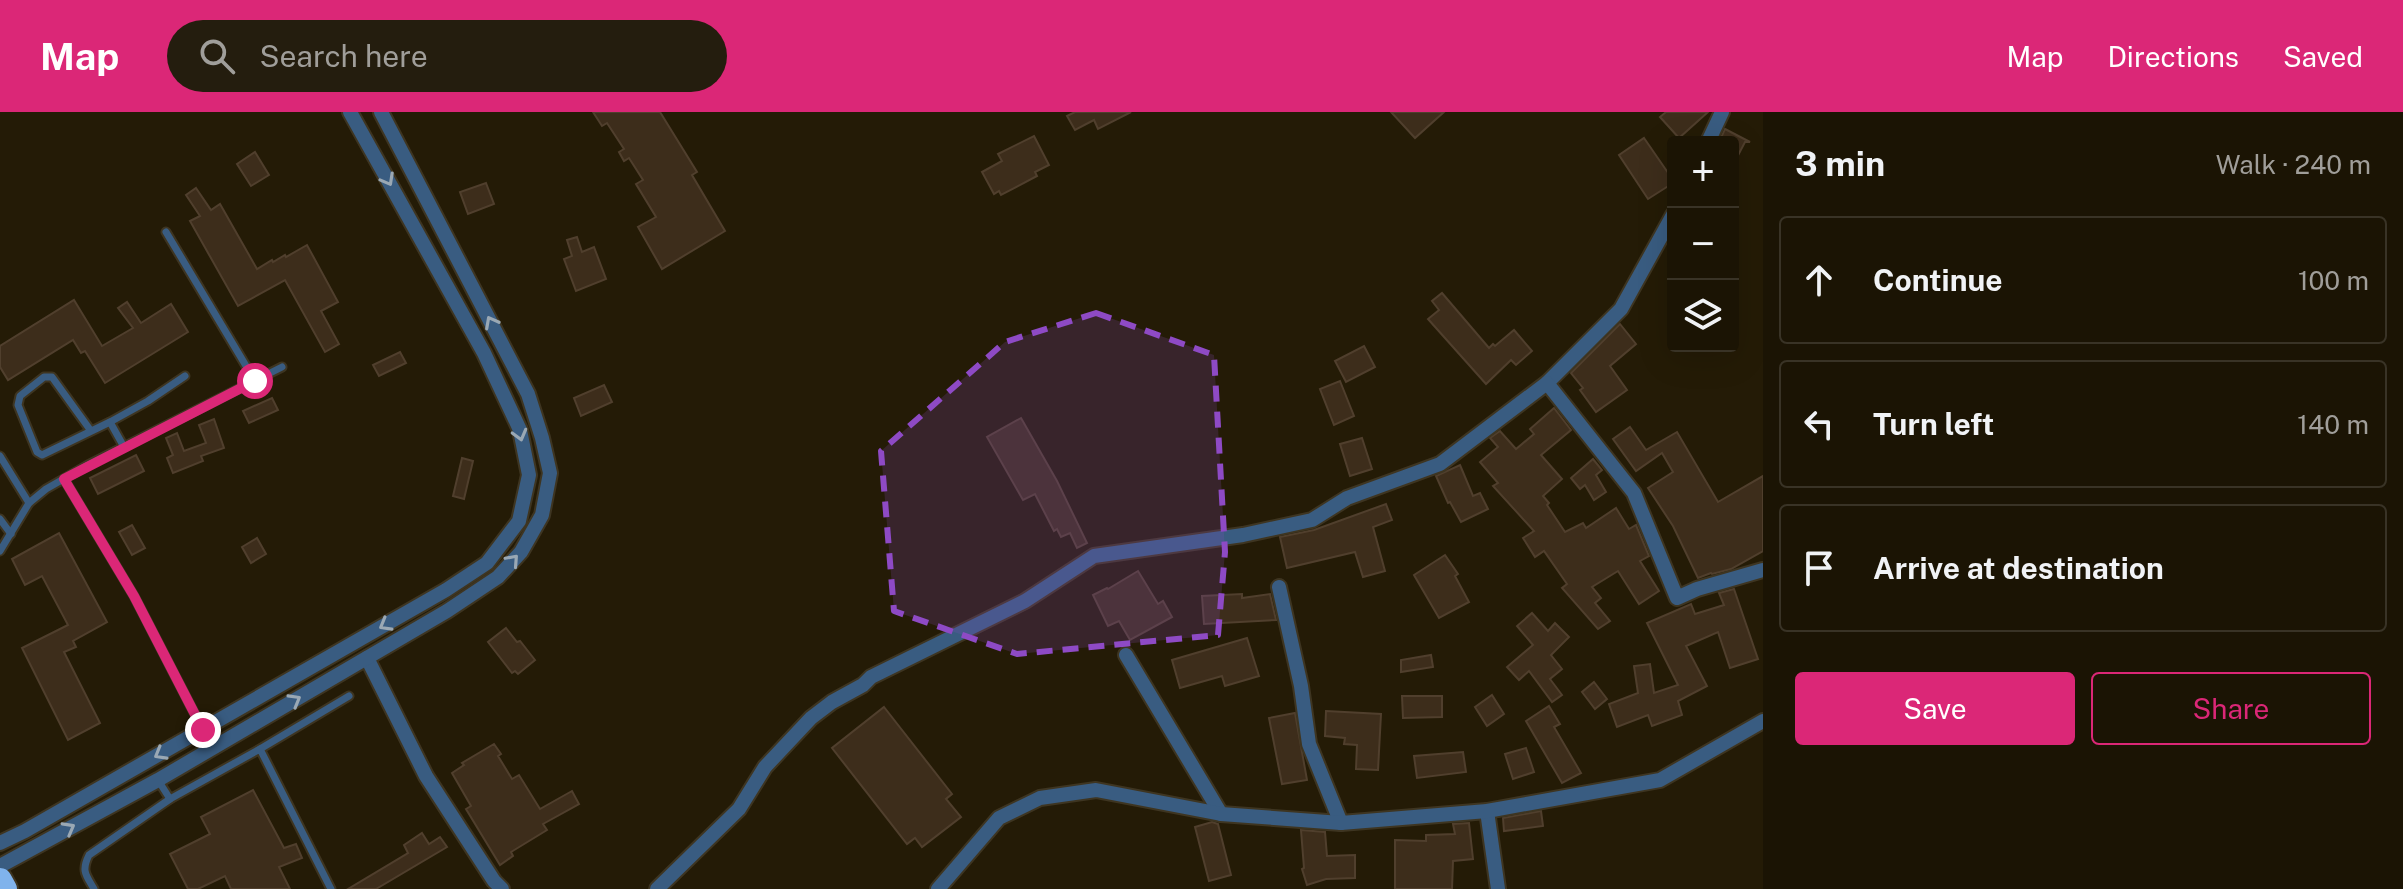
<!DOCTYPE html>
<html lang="en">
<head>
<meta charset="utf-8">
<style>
	body { margin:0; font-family:"Public Sans",sans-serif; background:#241d0e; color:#f1f3f6 }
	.controls { position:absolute; right:24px; top:24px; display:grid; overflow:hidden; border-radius:8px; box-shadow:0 8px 32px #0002 }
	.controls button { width:72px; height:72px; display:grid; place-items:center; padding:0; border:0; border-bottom:2px solid #393326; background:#1b1404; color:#f1f3f6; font:40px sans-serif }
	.stop { position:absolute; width:24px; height:24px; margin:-18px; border:6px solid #db2777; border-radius:50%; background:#fff }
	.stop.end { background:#db2777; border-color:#fff; box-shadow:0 2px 8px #0008 }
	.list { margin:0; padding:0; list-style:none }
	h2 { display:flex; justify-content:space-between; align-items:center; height:104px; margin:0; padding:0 32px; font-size:34px }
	h2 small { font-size:26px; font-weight:400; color:#a09e9a }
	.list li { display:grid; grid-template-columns:52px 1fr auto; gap:24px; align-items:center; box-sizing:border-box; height:128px; margin:0 16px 16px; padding:0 16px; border:2px solid #393326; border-radius:8px }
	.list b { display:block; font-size:30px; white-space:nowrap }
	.list em { font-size:26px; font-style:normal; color:#a09e9a }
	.actions { display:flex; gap:16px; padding:24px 32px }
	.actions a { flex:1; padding:18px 0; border:2px solid #db2777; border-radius:8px; text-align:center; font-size:28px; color:#db2777 }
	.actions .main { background:#db2777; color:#fff }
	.icon { flex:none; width:44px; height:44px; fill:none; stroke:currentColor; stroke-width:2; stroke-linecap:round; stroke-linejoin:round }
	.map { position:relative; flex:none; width:1763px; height:777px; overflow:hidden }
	header { display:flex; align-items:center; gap:48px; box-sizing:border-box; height:112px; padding:0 40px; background:#db2777; color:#fff }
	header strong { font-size:38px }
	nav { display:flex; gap:44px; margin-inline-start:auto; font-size:28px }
	.search { width:560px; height:72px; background:#241d0e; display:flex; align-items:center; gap:20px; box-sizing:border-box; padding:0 28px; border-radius:44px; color:#a09e9a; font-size:30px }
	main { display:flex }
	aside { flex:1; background:#1b1404 }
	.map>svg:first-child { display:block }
</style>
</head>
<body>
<header>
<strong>Map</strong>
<div class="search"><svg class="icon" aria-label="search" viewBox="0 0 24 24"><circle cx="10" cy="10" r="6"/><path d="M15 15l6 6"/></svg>Search here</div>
<nav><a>Map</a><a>Directions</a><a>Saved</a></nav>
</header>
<main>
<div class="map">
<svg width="1763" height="777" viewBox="0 0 1763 777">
	<rect width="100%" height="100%" fill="#241b06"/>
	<!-- building -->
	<g fill="#3d2d1b" stroke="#503f2d" stroke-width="2">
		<polygon points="593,0 660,0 697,60 692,63 725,119 662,157 638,115 656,105 636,72 643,68 629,46 624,49 619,40 624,37 607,11 602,14"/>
		<polygon points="1075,0 1131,0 1098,17 1094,8 1075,18 1067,4"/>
		<polygon points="1391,0 1444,0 1415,26"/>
		<polygon points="1666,0 1708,0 1679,26 1660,5"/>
		<polygon points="1725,17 1750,30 1745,30 1733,53 1733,30 1719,30"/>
		<polygon points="1034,24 1049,53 1035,60 1037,64 1001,83 999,79 994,82 982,60 1002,49 998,42"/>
		<polygon points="1644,26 1673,68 1673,71 1648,87 1619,43"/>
		<polygon points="255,40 269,63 251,74 237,52"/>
		<polygon points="486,71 494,92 468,102 460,80"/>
		<polygon points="196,76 211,98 220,92 257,157 272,148 273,150 285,143 286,145 307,133 338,190 321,199 339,232 325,240 285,168 238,194 190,109 200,104 186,83"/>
		<polygon points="577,125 582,140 594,135 606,167 576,179 564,147 572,144 567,128"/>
		<polygon points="1442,181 1489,236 1493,232 1495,234 1514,218 1532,239 1516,253 1511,248 1486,272 1428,207 1439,198 1432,189"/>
		<polygon points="74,188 102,234 133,216 118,196 127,190 141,211 171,192 188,220 105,271 85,239 81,241 73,228 8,268 0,255 0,234"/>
		<polygon points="1620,212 1636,232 1610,254 1627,278 1596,300 1580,278 1583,276 1571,261"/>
		<polygon points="1364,234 1375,255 1346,270 1335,249"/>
		<polygon points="400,240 406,251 379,264 373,253"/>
		<polygon points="1340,269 1354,304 1334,313 1320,277"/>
		<polygon points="604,273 612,290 581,304 574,286"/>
		<polygon points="272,286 278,298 249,311 243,299"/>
		<polygon points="1554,296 1571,318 1541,343 1562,367 1543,384 1549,391 1547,393 1565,420 1583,411 1586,416 1616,396 1629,417 1636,413 1649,444 1640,449 1659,479 1639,492 1618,459 1592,475 1601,486 1595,491 1610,509 1598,517 1562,476 1567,472 1544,439 1535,445 1523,426 1534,419 1493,374 1498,371 1480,350 1498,335 1490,326 1500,319 1516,337 1534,322 1530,317"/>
		<polygon points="1021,306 1057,369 1087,431 1077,436 1070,421 1061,425 1057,417 1054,419 1035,382 1023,388 987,325"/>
		<polygon points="214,307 224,336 201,344 203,349 173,361 167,346 173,343 166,326 177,321 184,339 206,331 199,313"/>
		<polygon points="1630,315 1646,338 1677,320 1718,390 1763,364 1763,439 1731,457 1712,462 1711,461 1698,466 1673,414 1648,376 1673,360 1662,341 1636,359 1613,327"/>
		<polygon points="1362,326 1372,357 1350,364 1340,332"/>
		<polygon points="136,343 144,359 98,382 90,366"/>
		<polygon points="462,346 473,349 464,387 453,384"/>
		<polygon points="1593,347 1602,358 1596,363 1606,380 1594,388 1585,373 1580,377 1571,366"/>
		<polygon points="1460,353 1473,384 1480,381 1488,397 1461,410 1450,390 1448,391 1436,364"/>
		<polygon points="1386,392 1392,408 1373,415 1385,459 1363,465 1355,440 1287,456 1280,425 1314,418"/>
		<polygon points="132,413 145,436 132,443 119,420"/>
		<polygon points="59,421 107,510 73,529 76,535 64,540 100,611 68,628 22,536 68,513 42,464 25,473 12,447"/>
		<polygon points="257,426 266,442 251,451 242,435"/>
		<polygon points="1445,443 1458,462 1455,464 1469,490 1439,506 1414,463"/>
		<polygon points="1138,459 1158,492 1163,489 1172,505 1130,528 1119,509 1108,514 1093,483 1107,476 1108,477"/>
		<polygon points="1734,477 1758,547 1730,556 1718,520 1686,534 1707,574 1678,589 1682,603 1652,614 1648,603 1617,615 1609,592 1638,581 1634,554 1650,552 1654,581 1678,573 1647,511 1691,492 1695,502 1724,493 1719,481"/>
		<polygon points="1242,482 1242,486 1270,482 1276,508 1204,512 1202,484"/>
		<polygon points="1532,501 1548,519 1555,511 1569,525 1551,543 1562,557 1550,567 1562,583 1552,590 1529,559 1519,568 1507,555 1533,533 1517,514"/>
		<polygon points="506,516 517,530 520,529 535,548 518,562 515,559 512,561 488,530"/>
		<polygon points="1247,526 1259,564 1225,574 1222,564 1180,576 1172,548"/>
		<polygon points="1431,543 1433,555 1401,560 1401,548"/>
		<polygon points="1594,570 1607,587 1595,597 1582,580"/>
		<polygon points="1492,583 1504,602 1487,614 1475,595"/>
		<polygon points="1402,584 1442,584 1442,605 1403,606"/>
		<polygon points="1549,594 1560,612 1554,615 1581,661 1562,671 1526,609"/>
		<polygon points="884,595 952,682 946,687 961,705 922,735 915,726 907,732 832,636"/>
		<polygon points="1326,599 1381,602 1378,658 1356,657 1357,633 1344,632 1345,626 1325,624"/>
		<polygon points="1295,601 1307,668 1282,672 1269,606"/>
		<polygon points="494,632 501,642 498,644 512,667 519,663 540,697 572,679 579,692 543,712 547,718 511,740 513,744 500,753 466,697 471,694 452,661 464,653 462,651"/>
		<polygon points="1526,636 1534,660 1513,667 1505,642"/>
		<polygon points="1463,640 1466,660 1417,666 1414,644"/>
		<polygon points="253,678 284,736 296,732 302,746 279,755 290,777 231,777 225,764 198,777 188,777 170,742 210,722 201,705"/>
		<polygon points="1541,699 1543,714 1504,719 1503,706"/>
		<polygon points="1212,710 1218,712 1231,763 1209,769 1195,715"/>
		<polygon points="1469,711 1473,747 1453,749 1452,777 1395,777 1395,728 1426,729 1426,723 1455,722 1453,712"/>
		<polygon points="1301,718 1325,720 1327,744 1355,743 1355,766 1326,767 1307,773 1302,757 1304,756"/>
		<polygon points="422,721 429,732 440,725 447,735 376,777 348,777 408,741 404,733"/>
	</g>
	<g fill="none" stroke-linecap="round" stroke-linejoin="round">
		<!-- lane casing -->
		<g stroke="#3e3521" stroke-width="11">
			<g id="lane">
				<polyline points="166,120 255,269"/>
				<polyline points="110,310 148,289 185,264"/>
				<polyline points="91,319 52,265 44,265 20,284 18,293 37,340 42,343 110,310 124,335"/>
				<polyline points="0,344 29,391"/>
				<polyline points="64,367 134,484 203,618"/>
				<polyline points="0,407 11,422"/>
				<polyline points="0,439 29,391 46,377 88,353 282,255"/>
				<polyline points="260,637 349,584"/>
				<polyline points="158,668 170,687 260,637 331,777"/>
				<path d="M94,777C86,763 81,759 89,743L170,687"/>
			</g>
		</g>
		<!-- street casing -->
		<g stroke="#3e3521" stroke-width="18">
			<g id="street">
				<polyline points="1708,30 1722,0"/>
				<polyline points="1547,271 1621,197 1673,103"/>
				<polyline points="1279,475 1301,574 1309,632 1341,711"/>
				<polyline points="1126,543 1221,702"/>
				<polyline points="367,546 426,664 494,769 502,777"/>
				<polyline points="1487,699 1498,777"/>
				<polyline points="0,731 25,719 446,478 487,451 519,409 529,363 520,318 484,241 350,0"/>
				<polyline points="0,754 158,668 447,499 498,465 521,440 542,403 550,361 542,326 528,282 381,0"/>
				<polyline points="657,777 739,697 765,655 811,606 832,590 863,573 871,565 1025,489 1094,444 1243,423 1312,408 1347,386 1440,352 1547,271 1634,381 1677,486 1697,477 1763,458"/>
				<polyline points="938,777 999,706 1040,686 1096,678 1221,702 1341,711 1487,699 1660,668 1763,609"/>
			</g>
		</g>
		<!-- highway casing -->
		<g stroke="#3e3521" stroke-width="28">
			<polyline id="highway" points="0,768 5,777"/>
		</g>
		<!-- lane -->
		<use href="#lane" stroke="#395c81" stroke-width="7"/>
		<!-- street -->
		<use href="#street" stroke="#395c81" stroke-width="14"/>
		<!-- highway -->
		<use href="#highway" stroke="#80b3ec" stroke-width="24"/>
	</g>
	<!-- one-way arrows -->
	<defs><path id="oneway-chevron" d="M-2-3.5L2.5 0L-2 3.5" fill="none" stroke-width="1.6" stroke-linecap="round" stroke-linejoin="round" transform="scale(2)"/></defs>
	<g stroke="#9aa8b4">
		<use href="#oneway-chevron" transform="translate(388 68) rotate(61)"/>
		<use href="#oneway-chevron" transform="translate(491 210) rotate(-118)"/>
		<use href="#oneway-chevron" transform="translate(520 323) rotate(75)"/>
		<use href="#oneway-chevron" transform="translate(513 448) rotate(-48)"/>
		<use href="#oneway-chevron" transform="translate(385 513) rotate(150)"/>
		<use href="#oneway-chevron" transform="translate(295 588) rotate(-30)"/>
		<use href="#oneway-chevron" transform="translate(160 642) rotate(150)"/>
		<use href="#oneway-chevron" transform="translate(69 716) rotate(-29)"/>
	</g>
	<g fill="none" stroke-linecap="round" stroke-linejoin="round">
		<!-- route -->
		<polyline stroke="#db2777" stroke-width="10" points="203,618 134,484 64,367 255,269"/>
	</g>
	<!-- marked area -->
	<path fill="#8e4ac5" fill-opacity="0.2" stroke="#8e4ac5" stroke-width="6" stroke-dasharray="16 10" stroke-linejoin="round" d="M1096,201L1214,243L1225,440L1218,523L1017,542L894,499L881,339L1005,230Z"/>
</svg>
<div class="controls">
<button>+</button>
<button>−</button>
<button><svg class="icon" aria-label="layers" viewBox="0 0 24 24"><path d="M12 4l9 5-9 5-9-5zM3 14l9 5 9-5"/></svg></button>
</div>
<div class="stop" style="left:255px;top:269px"></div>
<div class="stop end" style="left:203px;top:618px"></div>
</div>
<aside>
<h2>3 min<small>Walk · 240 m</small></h2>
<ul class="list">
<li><svg class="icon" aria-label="ahead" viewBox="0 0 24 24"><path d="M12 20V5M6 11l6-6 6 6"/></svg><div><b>Continue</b></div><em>100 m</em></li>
<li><svg class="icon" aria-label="left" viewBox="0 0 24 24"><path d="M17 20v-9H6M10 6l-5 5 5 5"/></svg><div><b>Turn left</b></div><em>140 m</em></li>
<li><svg class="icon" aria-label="arrive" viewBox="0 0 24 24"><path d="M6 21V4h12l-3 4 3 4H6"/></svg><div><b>Arrive at destination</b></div></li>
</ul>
<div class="actions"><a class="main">Save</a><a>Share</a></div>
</aside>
</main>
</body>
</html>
